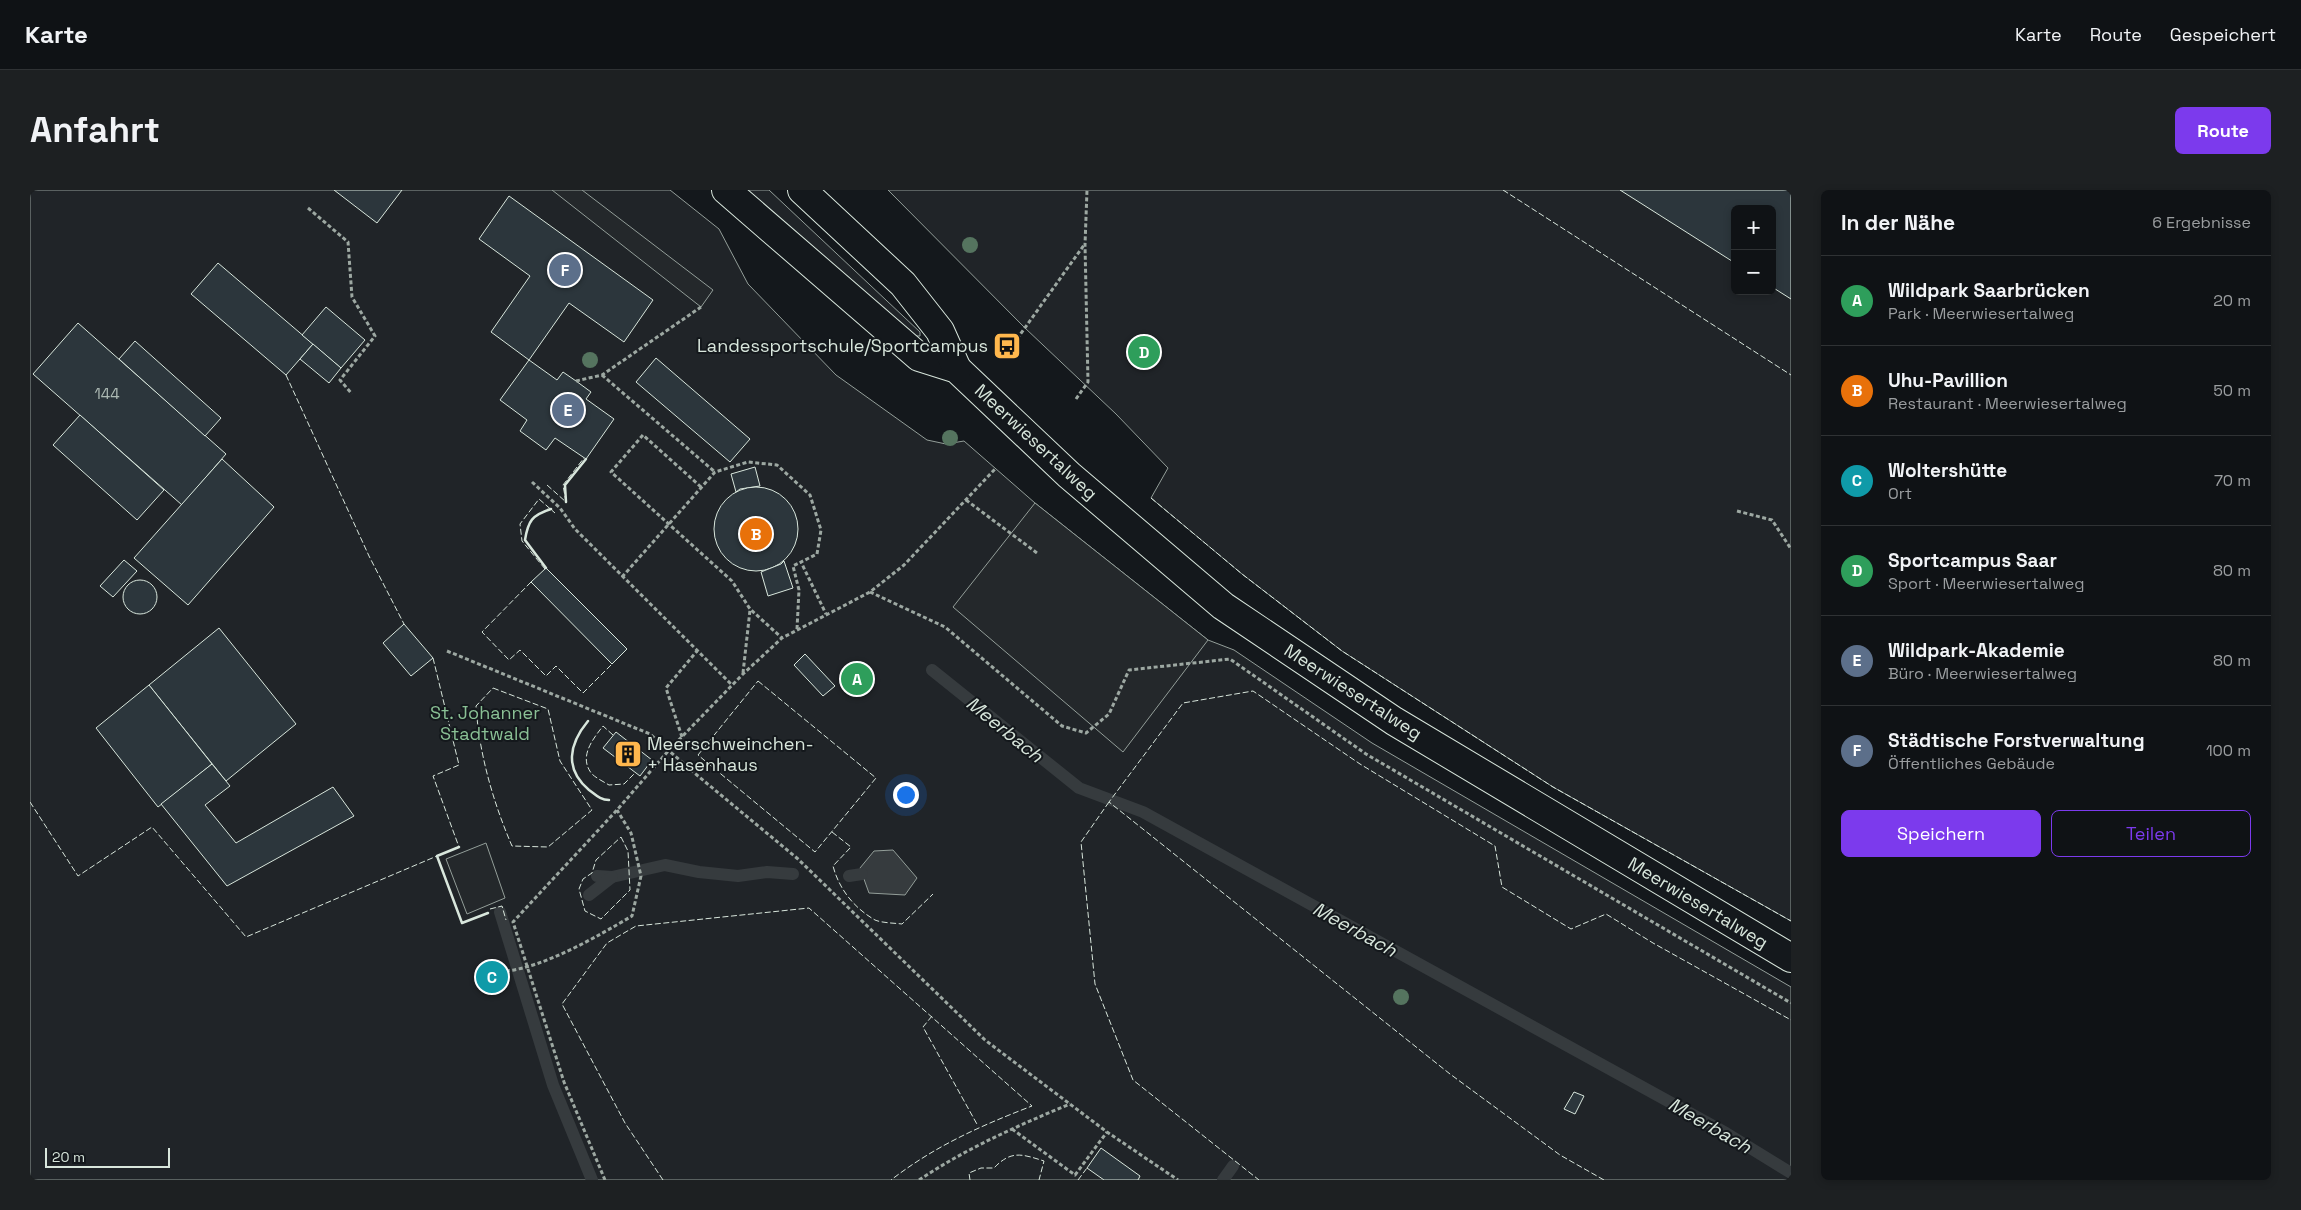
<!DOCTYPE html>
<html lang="de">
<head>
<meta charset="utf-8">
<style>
	body { margin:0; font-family:"Space Grotesk",sans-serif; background:#1d2022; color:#f1f3f6 }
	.controls { position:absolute; right:15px; top:15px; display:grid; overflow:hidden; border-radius:8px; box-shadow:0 2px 8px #0003 }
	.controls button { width:45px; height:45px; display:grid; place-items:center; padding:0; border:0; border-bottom:1px solid #2f3234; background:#0f1215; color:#f1f3f6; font:25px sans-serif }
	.scale { position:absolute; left:15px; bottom:12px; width:125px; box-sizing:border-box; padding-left:5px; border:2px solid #d8e6dc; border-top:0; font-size:14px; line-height:18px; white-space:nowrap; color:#d8e6dc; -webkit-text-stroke:4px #14181c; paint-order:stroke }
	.you { position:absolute; left:875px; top:604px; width:18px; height:18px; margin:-12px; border:4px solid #fff; border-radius:50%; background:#1a73e8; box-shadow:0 0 0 8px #1a73e833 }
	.badge { display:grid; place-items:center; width:32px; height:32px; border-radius:50%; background:#7c3aed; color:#fff; font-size:16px; font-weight:700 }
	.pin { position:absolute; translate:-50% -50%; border:2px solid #fff; box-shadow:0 1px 5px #0006 }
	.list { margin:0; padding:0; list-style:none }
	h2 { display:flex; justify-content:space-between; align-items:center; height:65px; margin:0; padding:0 20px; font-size:21px }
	h2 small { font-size:16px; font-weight:400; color:#9b9ea0 }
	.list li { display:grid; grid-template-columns:32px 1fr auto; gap:15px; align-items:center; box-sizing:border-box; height:90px; padding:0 20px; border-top:1px solid #2f3234 }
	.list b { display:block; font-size:19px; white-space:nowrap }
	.list p { margin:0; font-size:16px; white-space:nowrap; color:#9b9ea0 }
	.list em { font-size:16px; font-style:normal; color:#9b9ea0 }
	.actions { display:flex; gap:10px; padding:15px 20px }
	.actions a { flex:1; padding:11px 0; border:1px solid #7c3aed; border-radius:8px; text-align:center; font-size:18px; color:#7c3aed }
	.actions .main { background:#7c3aed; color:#fff }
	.map { position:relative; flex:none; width:1761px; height:990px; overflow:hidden; border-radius:8px }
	header { display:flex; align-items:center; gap:30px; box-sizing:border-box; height:70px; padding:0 25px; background:#0f1215; border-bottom:1px solid #2f3234 }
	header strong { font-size:24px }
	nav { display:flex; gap:28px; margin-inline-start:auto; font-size:18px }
	.intro { display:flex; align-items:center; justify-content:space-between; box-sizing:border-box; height:120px; padding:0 30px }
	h1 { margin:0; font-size:35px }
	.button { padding:12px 22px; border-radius:8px; background:#7c3aed; color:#fff; font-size:18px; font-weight:700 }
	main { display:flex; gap:30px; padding:0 30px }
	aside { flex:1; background:#0f1215; border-radius:8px; box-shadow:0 2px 8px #0003 }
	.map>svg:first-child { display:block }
</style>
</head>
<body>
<header>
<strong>Karte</strong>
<nav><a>Karte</a><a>Route</a><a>Gespeichert</a></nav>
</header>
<div class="intro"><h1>Anfahrt</h1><a class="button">Route</a></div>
<main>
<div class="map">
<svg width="1761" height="990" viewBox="0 0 1761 990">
	<rect width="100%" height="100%" fill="#14181c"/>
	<!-- green -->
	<g fill="#202428" stroke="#939e99" fill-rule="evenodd">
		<polygon points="0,0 640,0 689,39 718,94 806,185 897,250 916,254 934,251 1005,313 1178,450 1204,460 1342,553 1761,797 1761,990 0,990"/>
		<polygon points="714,0 739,0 890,142 890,146 886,146"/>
		<path d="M858,0H1761V731L1523,597L1312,461L1212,384L1121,308L1138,278L1086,224L995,138ZM1705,19H1742V101H1705Z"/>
	</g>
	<!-- parking -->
	<g fill="#24282b" stroke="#939e99">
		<polygon points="522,0 552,0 683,100 671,117"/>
		<polygon points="1005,313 1178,450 1093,562 923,417"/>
		<polygon points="456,653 475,708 437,724 416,669"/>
	</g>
	<!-- water -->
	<polygon fill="#363b3e" stroke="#939e99" points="863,660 887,688 875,705 839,703 830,678 844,661"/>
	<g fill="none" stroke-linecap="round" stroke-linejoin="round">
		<!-- stream -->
		<g stroke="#363b3e" stroke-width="12">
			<polyline points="902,480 1049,598 1113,622 1696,943 1761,983"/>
			<polyline points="567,686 582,687 635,675 669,682 708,686 737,682 763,684"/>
			<polyline points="819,686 832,684"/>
			<polyline points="559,705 582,687"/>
			<polyline points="470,722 523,895 562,990"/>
			<polyline points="1193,990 1203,976"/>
		</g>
	</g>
	<!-- building -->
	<g fill="#2c363c" stroke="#d8e6dc">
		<polygon points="304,0 372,0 347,33"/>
		<polygon points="1590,0 1761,0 1761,109 1742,97 1742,19 1705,19 1705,73"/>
		<polygon points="479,6 623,110 594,152 539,113 499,170 461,142 500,86 449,49"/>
		<polygon points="188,73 283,154 256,185 161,104"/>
		<polygon points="296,117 335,150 311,178 272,145"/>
		<polygon points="48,133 196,264 152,315 3,184"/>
		<polygon points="105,151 191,228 175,246 89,169"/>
		<polygon points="283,154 311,178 299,193 270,169"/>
		<polygon points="626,168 720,249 700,272 606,192"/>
		<polygon points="499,170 527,190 533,182 546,191 561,202 556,209 584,229 556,269 525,248 516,260 490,241 497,230 470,210"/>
		<polygon points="50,225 134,300 107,330 23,255"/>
		<polygon points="192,269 244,317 158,415 104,368"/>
		<polygon points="725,277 730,296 710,299 706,302 701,284"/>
		<circle cx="726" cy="339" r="42"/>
		<polygon points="94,370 107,381 83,407 70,396"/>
		<polygon points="754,371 763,398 738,406 731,382 751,374"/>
		<polygon points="516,378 597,459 582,474 501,392"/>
		<circle cx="110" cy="407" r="17"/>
		<polygon points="374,434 403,468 381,486 353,453"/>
		<polygon points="189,438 266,534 196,591 119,495"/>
		<polygon points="775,464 805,496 793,506 764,475"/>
		<polygon points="119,495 182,574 128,617 66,538"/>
		<polygon points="586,542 622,570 610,586 573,558"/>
		<polygon points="182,574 200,596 175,615 206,653 303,597 324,626 197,696 131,614"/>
		<circle cx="462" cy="787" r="15"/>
		<polygon points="1544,902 1554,906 1545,924 1534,919"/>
		<polygon points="1071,958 1110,986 1108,990 1074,990 1057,978"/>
	</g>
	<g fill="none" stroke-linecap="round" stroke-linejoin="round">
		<!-- secondary casing -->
		<g stroke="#d8e6dc" stroke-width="30">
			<g id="secondary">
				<polyline points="696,0 889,167 927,179 1039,285 1193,416 1364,531 1761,768"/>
				<polyline points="772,0 873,94 910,141 927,179"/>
			</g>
		</g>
		<!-- path -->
		<g stroke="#9da8a2" stroke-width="3" stroke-dasharray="4 2.5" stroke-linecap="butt">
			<polyline points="278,18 318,52 322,107 345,146 310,190 322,204"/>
			<polyline points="987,149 1054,55"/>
			<polyline points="572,185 685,282"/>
			<polyline points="546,191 572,185 671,117"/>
			<polyline points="1046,209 1058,192 1055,55 1057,0"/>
			<polyline points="502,292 530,318 545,339 702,495"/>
			<polyline points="671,297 613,245 581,282 702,391 720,419 752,448"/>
			<polyline points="936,310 1007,363"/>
			<polyline points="1707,321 1742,330 1761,359"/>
			<polyline points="592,387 685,282 718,272 747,275 780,305 791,340 787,364 771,372 796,424"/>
			<polyline points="840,402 915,437 1032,536 1056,543 1079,524 1099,480 1200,469 1336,564 1761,813"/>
			<polyline points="767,439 769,400 763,376 771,372"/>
			<polyline points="417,461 620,544 662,581 768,669 955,850 1077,942 1148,990"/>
			<polyline points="713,483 720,420"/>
			<polyline points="652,547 636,498 667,461"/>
			<path d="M476,781C515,777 568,746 602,726L611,686L601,643L587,620"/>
			<polyline points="982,939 1045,985 1077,942"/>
			<polyline points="575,990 534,892 483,732 587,620 639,560 713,484 752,448 840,402 874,375 966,278"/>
			<path d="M889,990C937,958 987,936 1040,914"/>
		</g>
		<!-- secondary -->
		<use href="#secondary" stroke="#14181c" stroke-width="28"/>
		<!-- fence -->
		<g stroke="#d8e6dc" stroke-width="1" stroke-dasharray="6 2.5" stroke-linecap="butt">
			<polyline points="1473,0 1761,185"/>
			<polyline points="256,185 339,366 374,434"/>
			<polyline points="517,295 536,312 533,295 554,268"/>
			<polyline points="1121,308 1212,384 1312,461 1523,597 1761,731"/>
			<polyline points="515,379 492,351 490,334 509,309 525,323"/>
			<polyline points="501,392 452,442 479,470 490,460 516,486 526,476 553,503 582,474"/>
			<polyline points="403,468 429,575 403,586 429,657"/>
			<polygon points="728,491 846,588 785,662 668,565"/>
			<path d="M463,498L518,519L530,571L562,620L518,657L482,656C463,612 449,563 446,516Z"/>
			<path d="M583,545L573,536C563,549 548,567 562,584C566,588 574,592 579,595L594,594L605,583"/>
			<polyline points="0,612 48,686 122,637 216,747 407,666"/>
			<polyline points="1079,612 1051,652 1065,794 1103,890 1229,990"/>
			<path d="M802,642L821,657L803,676C809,699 824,718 845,730C852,733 864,733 872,734L903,704"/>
			<polygon points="591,647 598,661 600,700 571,729 555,721 549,699 553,689 562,683 566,670"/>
			<polyline points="460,719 472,716 476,730"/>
			<polyline points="902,826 893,837 948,936"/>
			<path d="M633,990L595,933L532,814L577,753L606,736L779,718L1002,916C950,936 905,956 861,990"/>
			<path d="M940,990L939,983L951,978H964C981,960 992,964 1014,971L1009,990"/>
			<polyline points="1048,990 1057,978"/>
			<polyline points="1574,990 1530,965 1420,884 1079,612 1153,513 1223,501 1330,574 1465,656 1472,697 1541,739 1576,724 1623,753 1761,830"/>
		</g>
		<!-- wall -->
		<g stroke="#d8e6dc" stroke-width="2.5">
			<polyline points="536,312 535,295 556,269"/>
			<path d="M516,378L495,350C498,331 502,325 521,319"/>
			<path d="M558,531C539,554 534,579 559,600C566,605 570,610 579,610"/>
			<polyline points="429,657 407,666 432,733 458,723"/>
		</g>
	</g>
	<!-- trees -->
	<g fill="#55745f">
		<circle cx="940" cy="55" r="8"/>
		<circle cx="560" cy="170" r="8"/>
		<circle cx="920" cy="248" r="8"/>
		<circle cx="1371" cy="807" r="8"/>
	</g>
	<!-- icons -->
	<defs>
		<g id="bus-square" transform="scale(1.4375)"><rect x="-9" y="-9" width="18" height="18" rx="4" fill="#ffb74d" stroke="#14181c"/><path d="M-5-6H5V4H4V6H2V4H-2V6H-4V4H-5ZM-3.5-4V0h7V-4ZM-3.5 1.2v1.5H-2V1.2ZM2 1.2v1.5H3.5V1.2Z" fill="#111"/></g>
		<g id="building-square" transform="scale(1.4375)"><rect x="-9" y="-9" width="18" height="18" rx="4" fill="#ffb74d" stroke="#14181c"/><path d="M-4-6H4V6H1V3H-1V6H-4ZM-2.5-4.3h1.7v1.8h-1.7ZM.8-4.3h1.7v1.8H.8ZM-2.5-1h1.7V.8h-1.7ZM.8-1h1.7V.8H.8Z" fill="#111"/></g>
	</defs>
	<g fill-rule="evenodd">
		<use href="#bus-square" x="977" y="156"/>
		<use href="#building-square" x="598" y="564"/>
	</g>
	<g text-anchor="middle" stroke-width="4" stroke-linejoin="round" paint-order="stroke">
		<!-- number labels -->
		<g font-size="15" fill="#adbab4">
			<text x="77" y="209">144</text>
		</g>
		<!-- poi labels -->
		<g font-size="18" fill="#d8e6dc" stroke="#14181c" text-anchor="end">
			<text x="958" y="162">Landessportschule/Sportcampus</text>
			<text x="617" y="560" text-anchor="start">Meerschweinchen-<tspan x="617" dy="21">+ Hasenhaus</tspan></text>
		</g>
		<!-- street labels -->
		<g font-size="18" fill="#d8e6dc" stroke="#14181c">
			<text transform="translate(1006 252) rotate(43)" y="6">Meerwiesertalweg</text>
			<text transform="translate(1323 502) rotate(33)" y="6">Meerwiesertalweg</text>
			<text transform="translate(1668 713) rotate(31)" y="6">Meerwiesertalweg</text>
		</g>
		<!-- park labels -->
		<g font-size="18" fill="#8ac095" stroke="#14181c">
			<text x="455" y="529">St. Johanner<tspan x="455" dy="21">Stadtwald</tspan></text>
		</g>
		<!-- water labels -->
		<g font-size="19" font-style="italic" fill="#d8e6dc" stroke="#14181c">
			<text transform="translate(975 539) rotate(39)" y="7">Meerbach</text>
			<text transform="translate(1325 739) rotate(29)" y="7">Meerbach</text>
			<text transform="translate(1680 935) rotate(30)" y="7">Meerbach</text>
		</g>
	</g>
</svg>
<div class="controls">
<button>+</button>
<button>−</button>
</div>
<div class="scale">20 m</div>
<div class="you"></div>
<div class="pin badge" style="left:827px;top:489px;background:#2e9e5b">A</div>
<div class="pin badge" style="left:726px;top:344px;background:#e8710a">B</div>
<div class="pin badge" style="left:462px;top:787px;background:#0f9aa8">C</div>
<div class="pin badge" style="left:1114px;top:162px;background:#2e9e5b">D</div>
<div class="pin badge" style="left:538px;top:220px;background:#5c6f8a">E</div>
<div class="pin badge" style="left:535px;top:80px;background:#5c6f8a">F</div>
</div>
<aside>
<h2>In der Nähe<small>6 Ergebnisse</small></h2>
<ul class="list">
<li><span class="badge" style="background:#2e9e5b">A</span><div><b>Wildpark Saarbrücken</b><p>Park · Meerwiesertalweg</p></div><em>20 m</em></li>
<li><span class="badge" style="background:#e8710a">B</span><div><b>Uhu-Pavillion</b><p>Restaurant · Meerwiesertalweg</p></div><em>50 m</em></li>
<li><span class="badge" style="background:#0f9aa8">C</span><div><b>Woltershütte</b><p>Ort</p></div><em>70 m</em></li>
<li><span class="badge" style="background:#2e9e5b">D</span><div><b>Sportcampus Saar</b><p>Sport · Meerwiesertalweg</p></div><em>80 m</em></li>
<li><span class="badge" style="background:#5c6f8a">E</span><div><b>Wildpark-Akademie</b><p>Büro · Meerwiesertalweg</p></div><em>80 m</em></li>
<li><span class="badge" style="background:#5c6f8a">F</span><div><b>Städtische Forstverwaltung</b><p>Öffentliches Gebäude</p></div><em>100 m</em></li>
</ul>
<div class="actions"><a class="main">Speichern</a><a>Teilen</a></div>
</aside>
</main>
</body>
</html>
